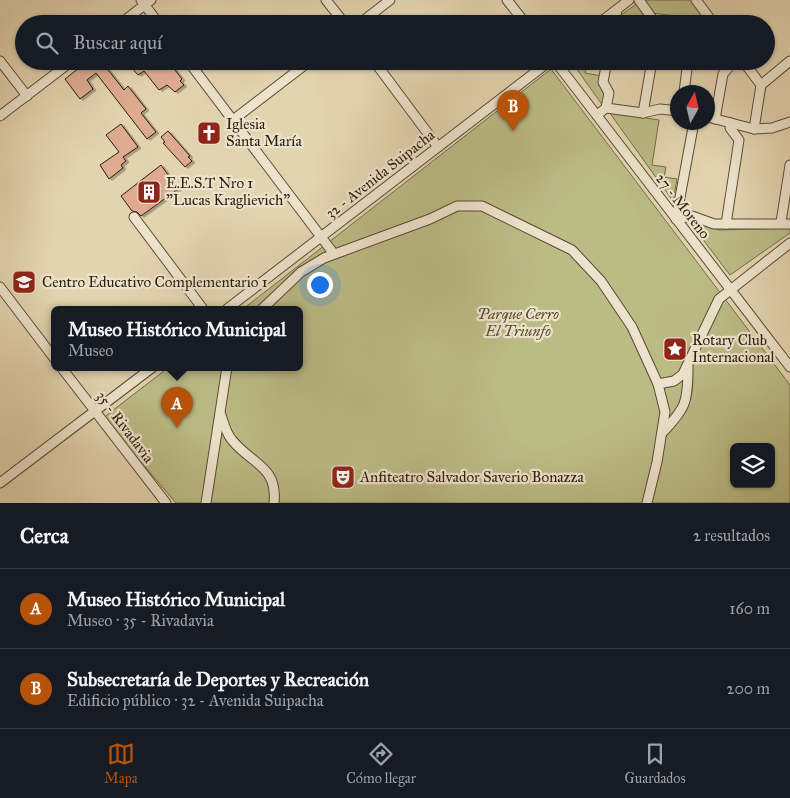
<!DOCTYPE html>
<html lang="es">
<head>
<meta charset="utf-8">
<style>
	body { margin:0; font-family:"IM FELL Great Primer",serif; background:#242831; color:#f1f3f6 }
	.controls { position:absolute; right:15px; bottom:15px; display:grid; overflow:hidden; border-radius:8px; box-shadow:0 1px 4px #0004 }
	.controls button { width:45px; height:45px; display:grid; place-items:center; padding:0; border:0; border-bottom:1px solid #363941; background:#171b24; color:#f1f3f6; font:25px sans-serif }
	.compass { position:absolute; left:670px; top:85px; width:45px; height:45px; border-radius:50%; background:#171b24; box-shadow:0 1px 4px #0004; rotate:8deg }
	.you { position:absolute; left:319px; top:284px; width:18px; height:18px; margin:-12px; border:4px solid #fff; border-radius:50%; background:#1a73e8; box-shadow:0 0 0 8px #1a73e833 }
	.badge { display:grid; place-items:center; width:32px; height:32px; border-radius:50%; background:#b45309; color:#fff; font-size:16px; font-weight:700 }
	.pin { position:absolute; translate:-50% -41px; filter:drop-shadow(0 1px 2px #0008) }
	.pin::after { content:''; position:absolute; top:26px; width:18px; height:15px; background:inherit; clip-path:polygon(0 0,100% 0,50% 100%) }
	.popup { position:absolute; left:51px; top:306px; width:252px; height:65px; box-sizing:border-box; display:grid; place-content:center; border-radius:8px; background:#171b24; filter:drop-shadow(0 1px 4px #0005); font-size:16px; white-space:nowrap; color:#9ea1a6 }
	.popup b { font-size:19px; color:#f1f3f6 }
	.popup::after { content:''; position:absolute; left:50%; top:100%; margin-left:-10px; border:10px solid transparent; border-top-color:#171b24 }
	.list { margin:0; padding:0; list-style:none }
	h2 { display:flex; justify-content:space-between; align-items:center; height:65px; margin:0; padding:0 20px; font-size:21px }
	h2 small { font-size:16px; font-weight:400; color:#9ea1a6 }
	.list li { display:grid; grid-template-columns:32px 1fr auto; gap:15px; align-items:center; box-sizing:border-box; height:80px; padding:0 20px; border-top:1px solid #363941 }
	.list b { display:block; font-size:19px; white-space:nowrap }
	.list p { margin:0; font-size:16px; white-space:nowrap; color:#9ea1a6 }
	.list em { font-size:16px; font-style:normal; color:#9ea1a6 }
	.icon { flex:none; width:28px; height:28px; fill:none; stroke:currentColor; stroke-width:2; stroke-linecap:round; stroke-linejoin:round }
	.map { position:relative; flex:none; width:790px; height:503px; overflow:hidden }
	.search { position:absolute; background:#171b24; box-shadow:0 1px 4px #0004; left:15px; right:15px; top:15px; height:55px; display:flex; align-items:center; gap:12px; box-sizing:border-box; padding:0 18px; border-radius:28px; color:#9ea1a6; font-size:19px }
	.sheet { height:225px; background:#171b24 }
	nav { display:flex; justify-content:space-around; align-items:center; box-sizing:border-box; height:70px; border-top:1px solid #363941; background:#171b24; font-size:14px; color:#9ea1a6 }
	nav a { display:grid; justify-items:center; gap:2px }
	nav .on { color:#b45309 }
	.map>svg:first-child { display:block }
</style>
</head>
<body>
<div class="map">
<svg width="790" height="503" viewBox="0 0 790 503">
	<defs>
		<filter id="shadow"><feDropShadow dx="3" dy="1.5" stdDeviation="0" flood-color="#0004"/></filter>
	</defs>
	<rect width="100%" height="100%" fill="#e3d4b0"/>
	<filter id="stains"><feTurbulence type="fractalNoise" baseFrequency=".004" numOctaves="4"/><feColorMatrix values="0 0 0 0 .2 0 0 0 0 .09 0 0 0 0 .02 0 0 0 .5 -.17"/></filter>
	<radialGradient id="worn" r=".72"><stop offset=".6" stop-color="#630" stop-opacity="0"/><stop offset="1" stop-color="#630" stop-opacity=".3"/></radialGradient>
	<!-- green -->
	<g fill="#bbbb86" stroke="#746c48" fill-rule="evenodd">
		<polygon points="641,0 692,0 702,12 701,19 652,13"/>
		<polygon points="638,3 652,24 617,24 618,17"/>
		<polygon points="571,61 587,61 585,73 602,76 607,93 603,106"/>
		<path d="M551,69L790,385V503H176L103,418L169,367H300V309H243ZM734,447H771V484H734Z"/>
		<polygon points="609,112 659,120 652,165 666,167 664,177 677,179 673,201"/>
		<polygon points="688,220 719,230 790,228 790,233 730,275"/>
	</g>
	<!-- building -->
	<g fill="#deab91" stroke="#2d1c0b" filter="url(#shadow)">
		<polygon points="88,61 112,61 105,66 124,90 128,86 146,109 141,113 156,132 147,139 96,73 87,80 93,89 80,99 65,79"/>
		<polygon points="126,61 144,61 148,66 153,61 168,61 182,79 180,81 184,85 175,92 167,85 159,90 144,71 138,75"/>
		<polygon points="121,124 138,147 123,157 126,161 121,165 123,168 109,179 100,165 119,152 106,135"/>
		<polygon points="168,131 190,156 188,157 192,161 185,167 163,143 165,142 161,137"/>
		<polygon points="161,165 178,189 141,216 137,212 132,211 121,196"/>
	</g>
	<g fill="none" stroke-linecap="round" stroke-linejoin="round">
		<!-- minor casing -->
		<g stroke="#5a4a34" stroke-width="11">
			<g id="minor">
				<polyline points="141,0 159,24"/>
				<polyline points="326,0 345,24"/>
				<polyline points="507,0 526,24"/>
				<polyline points="639,0 656,24"/>
				<polyline points="696,0 714,24"/>
				<polyline points="120,24 151,0"/>
				<polyline points="359,24 390,0"/>
				<polyline points="598,24 629,0"/>
				<polyline points="614,24 617,10"/>
				<polyline points="0,61 27,96"/>
				<polyline points="188,61 334,254"/>
				<polyline points="374,61 438,147"/>
				<polyline points="555,61 790,367"/>
				<polyline points="743,61 761,85"/>
				<polyline points="761,85 790,61"/>
				<polyline points="684,92 688,61"/>
				<polyline points="606,108 609,93 603,82 607,61"/>
				<polyline points="643,113 652,61"/>
				<polyline points="597,115 606,108 643,113 660,109 678,111"/>
				<polyline points="0,116 72,61"/>
				<polyline points="708,117 754,129 772,128 790,122"/>
				<polyline points="715,119 723,74 734,61"/>
				<polyline points="233,120 310,61"/>
				<polyline points="754,129 761,85"/>
				<polyline points="134,217 203,309"/>
				<polyline points="676,219 692,216 714,224 790,224"/>
				<polyline points="676,219 694,122"/>
				<polyline points="781,222 790,165"/>
				<polyline points="726,224 739,140 730,128 731,123"/>
				<polyline points="0,287 54,358"/>
				<polyline points="227,309 550,61"/>
				<polyline points="262,309 301,272 324,258 430,219 457,206 482,206 572,250 601,281 632,327 658,384 674,381 683,374 719,299 790,243"/>
				<polyline points="61,367 166,503"/>
				<path d="M221,415C224,424 226,433 232,440C251,464 278,466 274,503"/>
				<path d="M662,433C686,408 688,402 688,367"/>
				<polyline points="0,483 153,367"/>
				<polyline points="206,503 227,367"/>
				<polyline points="647,503 657,462 665,412 658,384"/>
			</g>
		</g>
		<!-- minor -->
		<use href="#minor" stroke="#ede3cc" stroke-width="9"/>
	</g>
	<!-- icons -->
	<defs>
		<g id="church-square" transform="scale(1.25)"><rect x="-9" y="-9" width="18" height="18" rx="4" fill="#8f2418" stroke="#ede3cc"/><path d="M-1.2-6h2.4v3.5h3.3v2.4h-3.3V6h-2.4V-.1h-3.3v-2.4h3.3Z" fill="#fff"/></g>
		<g id="building-square" transform="scale(1.25)"><rect x="-9" y="-9" width="18" height="18" rx="4" fill="#8f2418" stroke="#ede3cc"/><path d="M-4-6H4V6H1V3H-1V6H-4ZM-2.5-4.3h1.7v1.8h-1.7ZM.8-4.3h1.7v1.8H.8ZM-2.5-1h1.7V.8h-1.7ZM.8-1h1.7V.8H.8Z" fill="#fff"/></g>
		<g id="school-square" transform="scale(1.25)"><rect x="-9" y="-9" width="18" height="18" rx="4" fill="#8f2418" stroke="#ede3cc"/><path d="M0-5L7-2L0 1L-7-2ZM-4 1L0 2.5L4 1V4Q0 6-4 4Z" fill="#fff"/></g>
		<g id="sight-square" transform="scale(1.25)"><rect x="-9" y="-9" width="18" height="18" rx="4" fill="#8f2418" stroke="#ede3cc"/><path d="M0-6L1.8-2.2L6-1.7L2.9 1.2L3.7 5.4L0 3.3L-3.7 5.4L-2.9 1.2L-6-1.7L-1.8-2.2Z" fill="#fff"/></g>
		<g id="theatre-square" transform="scale(1.25)"><rect x="-9" y="-9" width="18" height="18" rx="4" fill="#8f2418" stroke="#ede3cc"/><path d="M-5-5.5Q0-4 5-5.5V0Q5 5 0 6Q-5 5-5 0ZM-3.3-2.5H-1v1.5H-3.3ZM1-2.5H3.3v1.5H1ZM-2.8 1Q0 5.5 2.8 1Z" fill="#fff"/></g>
	</defs>
	<g fill-rule="evenodd">
		<use href="#church-square" x="209" y="133"/>
		<use href="#building-square" x="149" y="192"/>
		<use href="#school-square" x="24" y="282"/>
		<use href="#sight-square" x="675" y="349"/>
		<use href="#theatre-square" x="343" y="477"/>
	</g>
	<g text-anchor="middle" stroke-width="4.5" stroke-linejoin="round" paint-order="stroke">
		<!-- poi labels -->
		<g font-size="15" fill="#2d1c0b" stroke="#ede3cc" text-anchor="start">
			<text x="226" y="129">Iglesia<tspan x="226" dy="17">Santa María</tspan></text>
			<text x="166" y="188">E.E.S.T Nro 1<tspan x="166" dy="17">"Lucas Kraglievich"</tspan></text>
			<text x="42" y="287">Centro Educativo Complementario 1</text>
			<text x="692" y="345">Rotary Club<tspan x="692" dy="17">Internacional</tspan></text>
			<text x="360" y="482">Anfiteatro Salvador Saverio Bonazza</text>
		</g>
		<!-- street labels -->
		<g font-size="15" fill="#2d1c0b" stroke="#ede3cc">
			<text transform="translate(380 174) rotate(-38)" y="5">32 - Avenida Suipacha</text>
			<text transform="translate(683 206) rotate(52)" y="5">27 - Moreno</text>
			<text transform="translate(125 427) rotate(53)" y="5">35 - Rivadavia</text>
		</g>
		<!-- park labels -->
		<g font-size="15" font-style="italic" fill="#584c30" stroke="#ede3cc">
			<text x="518" y="319">Parque Cerro<tspan x="518" dy="17">El Triunfo</tspan></text>
		</g>
	</g>
	<rect width="100%" height="100%" filter="url(#stains)"/>
	<rect width="100%" height="100%" fill="url(#worn)"/>
</svg>
<div class="controls">
<button><svg class="icon" aria-label="layers" viewBox="0 0 24 24"><path d="M12 4l9 5-9 5-9-5zM3 14l9 5 9-5"/></svg></button>
</div>
<svg class="compass" viewBox="-18 -18 36 36"><path d="M0-13l5 13h-10z" fill="#e53935"/><path d="M0 13l5-13h-10z" fill="#9ea1a6"/></svg>
<div class="you"></div>
<div class="pin badge" style="left:177px;top:428px">A</div>
<div class="popup"><b>Museo Histórico Municipal</b>Museo</div>
<div class="pin badge" style="left:513px;top:131px">B</div>
<div class="search"><svg class="icon" aria-label="search" viewBox="0 0 24 24"><circle cx="10" cy="10" r="6"/><path d="M15 15l6 6"/></svg>Buscar aquí</div>
</div>
<section class="sheet">
<h2>Cerca<small>2 resultados</small></h2>
<ul class="list">
<li><span class="badge">A</span><div><b>Museo Histórico Municipal</b><p>Museo · 35 - Rivadavia</p></div><em>160 m</em></li>
<li><span class="badge">B</span><div><b>Subsecretaría de Deportes y Recreación</b><p>Edificio público · 32 - Avenida Suipacha</p></div><em>200 m</em></li>
</ul>
</section>
<nav>
<a class="on"><svg class="icon" aria-label="map" viewBox="0 0 24 24"><path d="M3 6l6-2 6 2 6-2v14l-6 2-6-2-6 2zM9 4v14M15 6v14"/></svg>Mapa</a>
<a><svg class="icon" aria-label="directions" viewBox="0 0 24 24"><path d="M12 3l9 9-9 9-9-9zM9 14v-3h6M13 9l2 2-2 2"/></svg>Cómo llegar</a>
<a><svg class="icon" aria-label="saved" viewBox="0 0 24 24"><path d="M7 4h10v16l-5-4-5 4z"/></svg>Guardados</a>
</nav>
</body>
</html>
